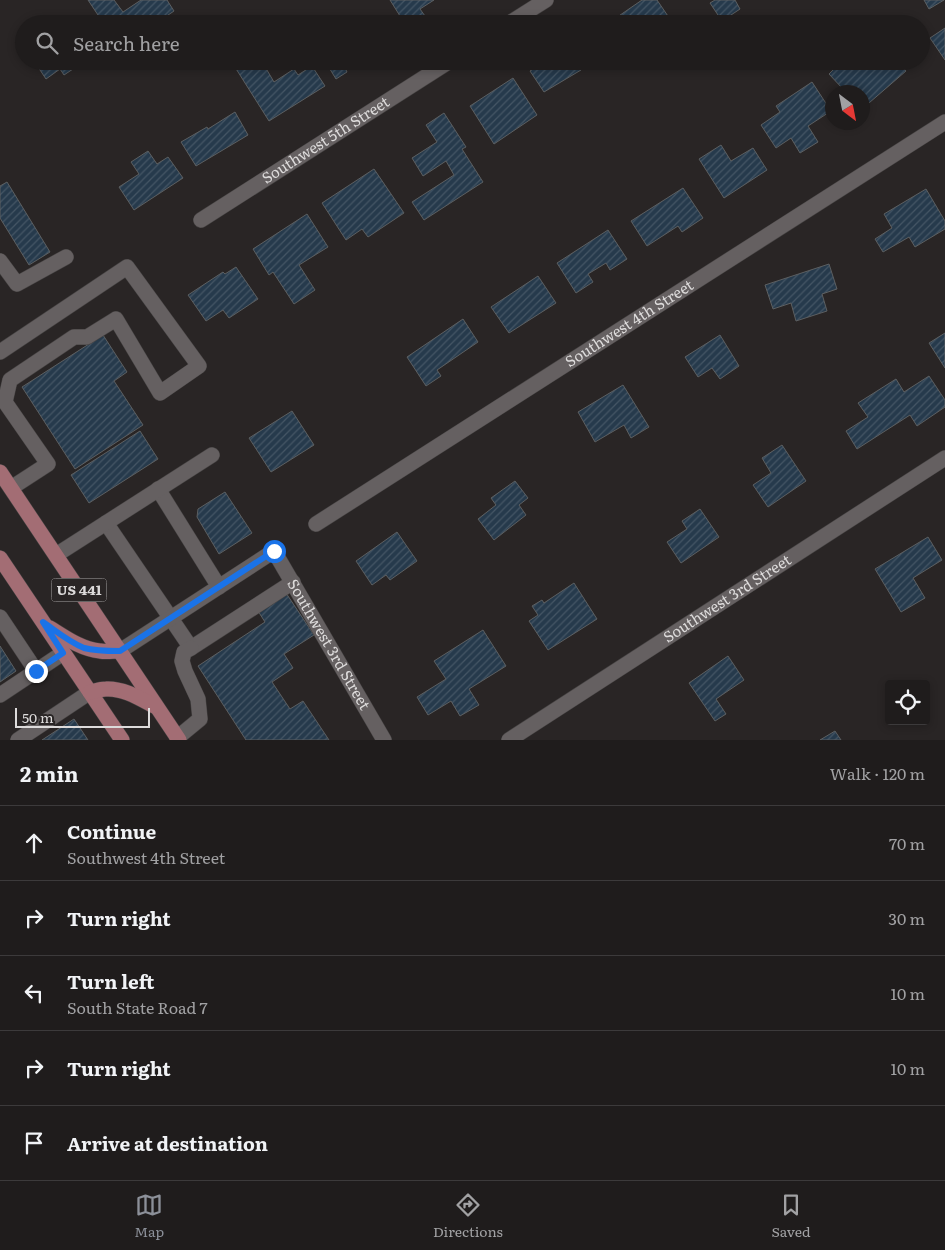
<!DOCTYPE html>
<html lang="en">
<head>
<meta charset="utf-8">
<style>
	body { margin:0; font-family:Literata,serif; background:#272525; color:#f1f3f6 }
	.controls { position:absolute; right:15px; bottom:15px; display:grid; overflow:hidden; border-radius:5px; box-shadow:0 2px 8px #0003 }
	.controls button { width:45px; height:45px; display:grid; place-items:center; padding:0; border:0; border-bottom:1px solid #3c3a3b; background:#1f1c1c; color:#f1f3f6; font:25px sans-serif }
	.compass { position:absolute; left:825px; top:85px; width:45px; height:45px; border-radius:50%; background:#1f1c1c; box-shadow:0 2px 8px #0003; rotate:148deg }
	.scale { position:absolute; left:15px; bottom:12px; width:135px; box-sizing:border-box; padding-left:5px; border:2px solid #dddbdb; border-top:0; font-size:14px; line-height:18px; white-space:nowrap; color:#dddbdb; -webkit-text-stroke:4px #292525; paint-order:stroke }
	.stop { position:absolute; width:15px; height:15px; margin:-11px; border:4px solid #1a73e8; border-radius:50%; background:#fff }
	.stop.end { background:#1a73e8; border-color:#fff; box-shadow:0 1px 5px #0008 }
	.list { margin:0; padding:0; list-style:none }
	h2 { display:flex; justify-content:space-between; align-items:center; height:65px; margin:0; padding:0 20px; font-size:21px }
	h2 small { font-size:16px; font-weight:400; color:#a1a1a3 }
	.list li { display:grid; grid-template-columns:32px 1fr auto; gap:15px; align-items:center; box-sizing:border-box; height:75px; padding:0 20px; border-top:1px solid #3c3a3b }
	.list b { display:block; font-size:19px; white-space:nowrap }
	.list p { margin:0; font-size:16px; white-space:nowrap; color:#a1a1a3 }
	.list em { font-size:16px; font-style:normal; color:#a1a1a3 }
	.icon { flex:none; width:28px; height:28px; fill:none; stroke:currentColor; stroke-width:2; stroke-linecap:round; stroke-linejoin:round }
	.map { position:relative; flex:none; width:945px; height:740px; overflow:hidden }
	.search { position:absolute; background:#1f1c1c; box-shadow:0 2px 8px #0003; left:15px; right:15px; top:15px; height:55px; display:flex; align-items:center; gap:12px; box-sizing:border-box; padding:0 18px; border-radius:28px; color:#a1a1a3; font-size:19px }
	.sheet { height:440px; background:#1f1c1c }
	nav { display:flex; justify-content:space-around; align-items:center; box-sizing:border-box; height:70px; border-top:1px solid #3c3a3b; background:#1f1c1c; font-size:14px; color:#a1a1a3 }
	nav a { display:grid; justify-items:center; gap:2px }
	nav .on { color:#8c9099 }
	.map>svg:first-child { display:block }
</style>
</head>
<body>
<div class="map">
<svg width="945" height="740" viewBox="0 0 945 740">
	<defs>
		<pattern id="building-hatch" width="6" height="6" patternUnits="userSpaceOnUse" patternTransform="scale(1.25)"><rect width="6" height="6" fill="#263a4c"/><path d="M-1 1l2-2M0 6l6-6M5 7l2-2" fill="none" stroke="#455665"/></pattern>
	</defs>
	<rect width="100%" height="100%" fill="#292525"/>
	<!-- building -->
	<g fill="url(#building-hatch)" stroke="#5c5f61">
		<polygon points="88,0 114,0 123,12 141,0 167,0 174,11 155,24 104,24"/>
		<polygon points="390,0 434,0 420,9 425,16 412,24 405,24"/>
		<polygon points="642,0 657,0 672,22 669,24 611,24 610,22"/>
		<polygon points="715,0 735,0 740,9 722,21 710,3"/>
		<polygon points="924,0 944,0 929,9"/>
		<polygon points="945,28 945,60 930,38"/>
		<polygon points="41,61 85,61 64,75 60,69 46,79 36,64"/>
		<polygon points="238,61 252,61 257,69 264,65 274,82 294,69 298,75 312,66 325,86 269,121 233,64"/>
		<polygon points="325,61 352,61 344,66 347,72 336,79"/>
		<polygon points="542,61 576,61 581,70 544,92 530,71 543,63"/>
		<polygon points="842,61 844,61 846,63 847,61 897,61 906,71 862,109 862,92 843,92 840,89 842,88 829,74"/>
		<polygon points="513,78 537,115 494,144 470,106"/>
		<polygon points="812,82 831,111 808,126 818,142 800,153 791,138 776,148 761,125 780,112 776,106"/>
		<polygon points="235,112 248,135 196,166 181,142 207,127 208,129"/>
		<polygon points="444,113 466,147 462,149 483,182 424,220 412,202 454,175 446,161 423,176 412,158 437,142 426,125"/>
		<polygon points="721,145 731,161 753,148 767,170 724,198 699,159"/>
		<polygon points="148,151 157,164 168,157 183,178 134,210 119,187 139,174 131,162"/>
		<polygon points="374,169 404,213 368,237 362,229 346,240 322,203"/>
		<polygon points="7,182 50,252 29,265 0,218 0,186"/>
		<polygon points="683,188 703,218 682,232 678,226 647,246 631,221"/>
		<polygon points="926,189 945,221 945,229 915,247 909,237 883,252 875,239 892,228 884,214"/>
		<polygon points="307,214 328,247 299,265 315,290 294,304 273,272 269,275 253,249"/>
		<polygon points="608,230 627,259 610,270 606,263 588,274 593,282 576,293 557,263"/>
		<polygon points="829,264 837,289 822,294 827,311 796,321 791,303 773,309 765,285"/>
		<polygon points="236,267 258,299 229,318 223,310 206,321 188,295 223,272 225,274"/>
		<polygon points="538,276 556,303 509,333 491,307"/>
		<polygon points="463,319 478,342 437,370 441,376 426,386 407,357"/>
		<polygon points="945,333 945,368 929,343"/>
		<polygon points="103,335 127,372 114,381 143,425 75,469 22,387"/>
		<polygon points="720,335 739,366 720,379 712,368 698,377 685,357"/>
		<polygon points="929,376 945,400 945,407 917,426 910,415 857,449 846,431 868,417 858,403 896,379 904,392"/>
		<polygon points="623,385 649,427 631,438 624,425 595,442 578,412"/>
		<polygon points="292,411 314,445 271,472 249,438"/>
		<polygon points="140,431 158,459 89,503 71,475"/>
		<polygon points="782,445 806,481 768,507 753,485 771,473 762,458"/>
		<polygon points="515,481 528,498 519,505 526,515 494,540 478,519 496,505 491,498"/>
		<polygon points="225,492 252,533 219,554 197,517 198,509"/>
		<polygon points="700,509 719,537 681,563 667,542 687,529 682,521"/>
		<polygon points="397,532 417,561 390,580 386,575 372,585 356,561"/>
		<polygon points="928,537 942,560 913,578 925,598 901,612 875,569"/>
		<polygon points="574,583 597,619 548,650 529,621 538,615 532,606 542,600 544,603"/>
		<polygon points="286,593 314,635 284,654 293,668 272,682 290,709 303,701 329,740 246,740 198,666 265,622 258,611"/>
		<polygon points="483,630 506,666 469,689 479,705 460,716 451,701 428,715 417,697 446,679 434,661"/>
		<polygon points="0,646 16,671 0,682"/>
		<polygon points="728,656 744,680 716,699 726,714 715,721 689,683"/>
		<polygon points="74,719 88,740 42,740"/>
		<polygon points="835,731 841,740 820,740"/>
	</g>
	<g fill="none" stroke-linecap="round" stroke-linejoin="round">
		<!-- minor casing -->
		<g stroke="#464343" stroke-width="16">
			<g id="minor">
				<polyline points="508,24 546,0"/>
				<path id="s1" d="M201,220L450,61"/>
				<polyline points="0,261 17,284 66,257"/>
				<polyline points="0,352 127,267 199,366 160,393 116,319 87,337 74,337 10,380 5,402 48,464 11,488"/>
				<polyline points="158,489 219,587"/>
				<polyline points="106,523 191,648 293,582"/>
				<path id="s2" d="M316,524L945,122"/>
				<polyline points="56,555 212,455"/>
				<polyline points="0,617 36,671"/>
				<path id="s3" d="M120,651L274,551L384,740"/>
				<polyline points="0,695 63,653"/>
				<polyline points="177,738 200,719 198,699 185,671 182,661 184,652 191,648"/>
				<polyline points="18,740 90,692"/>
				<path id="s4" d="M509,740L945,458"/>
			</g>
		</g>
		<!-- major casing -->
		<g stroke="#464343" stroke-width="16">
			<g id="major">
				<polyline points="0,472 179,740"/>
				<polyline points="0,558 122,740"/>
				<path d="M50,628C66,638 81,649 100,651C106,652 113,651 120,651"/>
				<path d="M90,692C95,691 100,689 106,689C123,688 139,698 154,706"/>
			</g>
		</g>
		<!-- minor -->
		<use href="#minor" stroke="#656061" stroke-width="15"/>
		<!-- major -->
		<use href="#major" stroke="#a36d74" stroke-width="15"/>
	</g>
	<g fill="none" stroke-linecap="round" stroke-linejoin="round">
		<!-- route -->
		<path stroke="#1a73e8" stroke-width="6" d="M36,671L63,653L43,622C56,631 69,642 84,648C95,651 108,651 120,651L274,551"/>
	</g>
	<g text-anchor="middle" stroke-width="5" stroke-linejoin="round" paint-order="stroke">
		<!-- shield labels -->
		<rect fill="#292525" stroke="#a7a4a4" stroke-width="1" x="51.5" y="578.5" width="55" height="23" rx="4"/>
		<g font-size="14" font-weight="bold" fill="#dddbdb">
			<text x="79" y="595">US 441</text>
		</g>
		<!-- street labels -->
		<g font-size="15" fill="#dddbdb" stroke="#292525">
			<text dy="5" stroke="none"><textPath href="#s1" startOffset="148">Southwest 5th Street</textPath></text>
			<text dy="5" stroke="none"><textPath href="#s2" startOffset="372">Southwest 4th Street</textPath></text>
			<text dy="5" stroke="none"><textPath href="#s4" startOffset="260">Southwest 3rd Street</textPath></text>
			<text dy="5" stroke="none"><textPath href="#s3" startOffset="292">Southwest 3rd Street</textPath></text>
		</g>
	</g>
</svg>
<div class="controls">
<button><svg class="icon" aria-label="locate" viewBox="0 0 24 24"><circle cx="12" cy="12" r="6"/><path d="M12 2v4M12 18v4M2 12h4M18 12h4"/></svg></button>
</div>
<svg class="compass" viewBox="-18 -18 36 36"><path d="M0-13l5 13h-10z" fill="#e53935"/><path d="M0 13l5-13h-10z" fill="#a1a1a3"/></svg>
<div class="scale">50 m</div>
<div class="stop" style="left:274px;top:551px"></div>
<div class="stop end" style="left:36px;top:671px"></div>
<div class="search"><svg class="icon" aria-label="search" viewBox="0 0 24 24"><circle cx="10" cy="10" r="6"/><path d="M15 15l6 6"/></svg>Search here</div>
</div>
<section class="sheet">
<h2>2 min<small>Walk · 120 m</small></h2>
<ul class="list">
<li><svg class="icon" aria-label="ahead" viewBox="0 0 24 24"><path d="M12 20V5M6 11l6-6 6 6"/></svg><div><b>Continue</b><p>Southwest 4th Street</p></div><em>70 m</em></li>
<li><svg class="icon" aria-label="right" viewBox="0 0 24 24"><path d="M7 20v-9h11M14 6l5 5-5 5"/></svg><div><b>Turn right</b></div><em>30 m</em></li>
<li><svg class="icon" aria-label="left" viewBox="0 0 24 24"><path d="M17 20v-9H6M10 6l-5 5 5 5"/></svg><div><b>Turn left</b><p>South State Road 7</p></div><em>10 m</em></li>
<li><svg class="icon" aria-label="right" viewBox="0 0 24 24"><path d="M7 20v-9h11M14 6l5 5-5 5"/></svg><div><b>Turn right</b></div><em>10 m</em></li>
<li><svg class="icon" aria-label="arrive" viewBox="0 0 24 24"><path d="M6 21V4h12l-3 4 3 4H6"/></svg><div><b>Arrive at destination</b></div></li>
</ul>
</section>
<nav>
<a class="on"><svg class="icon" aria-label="map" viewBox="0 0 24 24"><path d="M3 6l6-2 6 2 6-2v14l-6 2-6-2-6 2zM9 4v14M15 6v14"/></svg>Map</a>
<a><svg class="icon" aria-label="directions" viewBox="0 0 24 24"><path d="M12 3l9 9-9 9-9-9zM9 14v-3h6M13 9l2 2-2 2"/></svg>Directions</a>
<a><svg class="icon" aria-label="saved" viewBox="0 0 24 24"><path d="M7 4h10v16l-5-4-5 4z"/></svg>Saved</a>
</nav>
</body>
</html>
